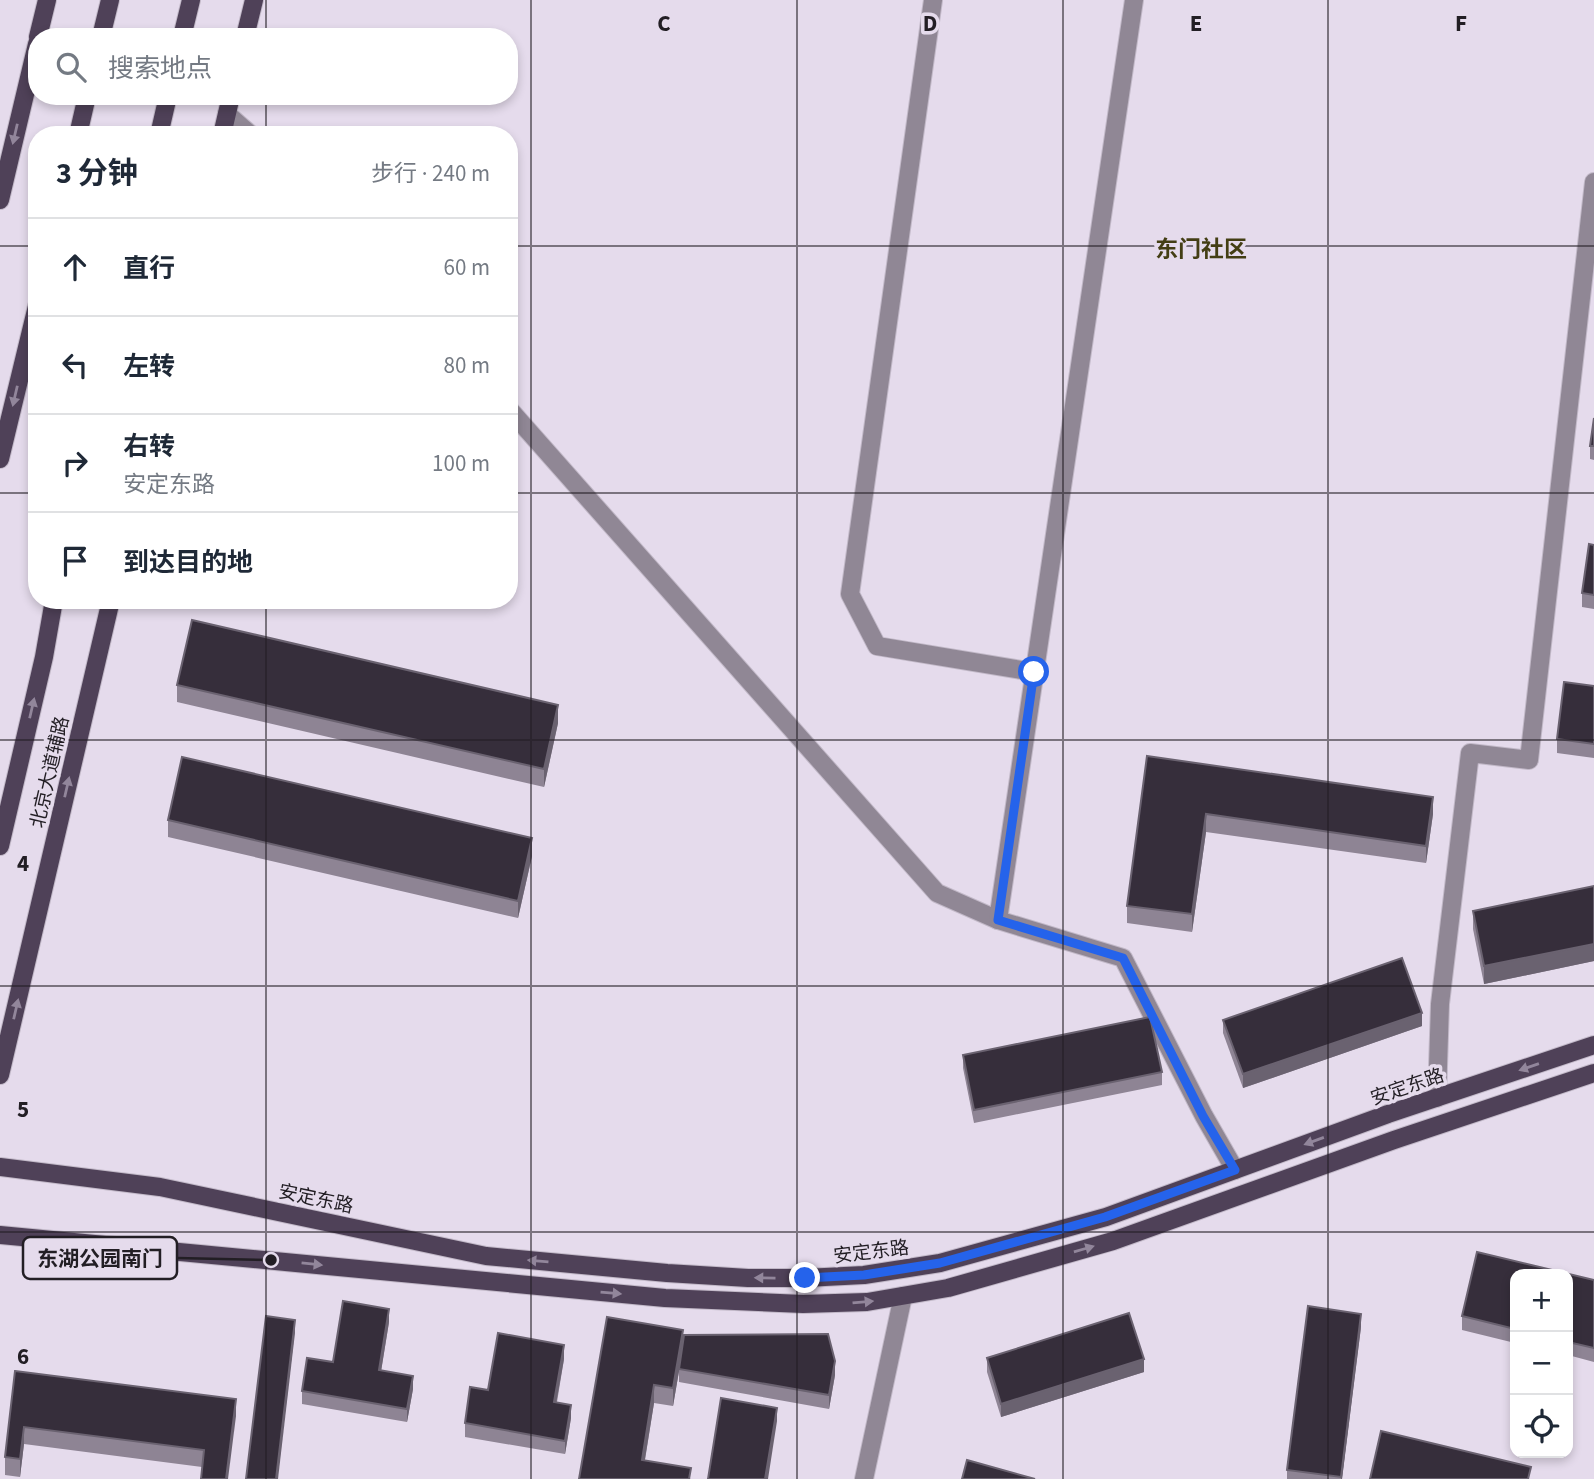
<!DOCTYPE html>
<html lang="zh">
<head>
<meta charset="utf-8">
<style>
	body { margin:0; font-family:"Source Sans 3","Noto Sans SC",sans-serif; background:#f6f6f7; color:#1f2937 }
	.controls { position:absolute; right:21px; bottom:21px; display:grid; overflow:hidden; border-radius:14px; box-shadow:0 4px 10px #0003 }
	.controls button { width:63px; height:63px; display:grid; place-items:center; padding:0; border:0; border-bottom:2px solid #e0e1e3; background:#fff; color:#1f2937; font:35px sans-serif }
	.stop { position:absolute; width:21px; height:21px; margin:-16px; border:5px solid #2563eb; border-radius:50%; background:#fff }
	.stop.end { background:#2563eb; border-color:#fff; box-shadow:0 2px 7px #0008 }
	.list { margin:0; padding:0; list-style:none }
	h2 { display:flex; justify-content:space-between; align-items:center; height:91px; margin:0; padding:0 28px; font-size:30px }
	h2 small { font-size:23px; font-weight:400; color:#747a83 }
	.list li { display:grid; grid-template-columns:46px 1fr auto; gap:21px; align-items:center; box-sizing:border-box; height:98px; padding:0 28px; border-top:2px solid #e0e1e3 }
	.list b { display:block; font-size:26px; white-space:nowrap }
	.list p { margin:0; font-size:23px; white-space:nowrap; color:#747a83 }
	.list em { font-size:23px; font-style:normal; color:#747a83 }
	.icon { flex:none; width:38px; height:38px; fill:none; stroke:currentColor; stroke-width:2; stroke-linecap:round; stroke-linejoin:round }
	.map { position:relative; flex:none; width:1594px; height:1479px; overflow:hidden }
	.search { position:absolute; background:#fff; box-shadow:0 4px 10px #0003; left:28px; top:28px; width:490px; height:77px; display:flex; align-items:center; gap:18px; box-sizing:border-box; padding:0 24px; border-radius:28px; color:#747a83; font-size:26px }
	.panel { position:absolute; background:#fff; box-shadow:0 4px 10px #0003; left:28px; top:126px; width:490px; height:483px; border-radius:28px }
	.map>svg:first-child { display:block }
</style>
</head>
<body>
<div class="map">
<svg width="1594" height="1479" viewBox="0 0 1594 1479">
	<rect width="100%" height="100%" fill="#e5dbec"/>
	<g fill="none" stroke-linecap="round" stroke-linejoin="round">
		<!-- minor casing -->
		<g stroke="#c2b9c8" stroke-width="20">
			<g id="minor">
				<polyline points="933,0 850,594 877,646 1034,672"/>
				<polyline points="227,114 251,135"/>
				<polyline points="509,409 937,893 998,920 1123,958 1204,1116 1235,1170"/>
				<polyline points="998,920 1134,0"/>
				<polyline points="1437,1098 1440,1004 1470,753 1529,760 1594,182"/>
				<polyline points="864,1479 903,1296"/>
			</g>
		</g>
		<!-- major casing -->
		<g stroke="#c2b9c8" stroke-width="20">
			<g id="major">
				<polyline points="38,37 47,0"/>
				<polyline points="101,37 110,0"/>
				<polyline points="182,37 191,0"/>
				<polyline points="245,37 254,0"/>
				<polyline points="78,135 87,96"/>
				<polyline points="159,135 168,96"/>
				<polyline points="222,135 231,96"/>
				<polyline points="0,200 37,44"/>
				<polyline points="0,459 37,306"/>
				<polyline points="0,846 44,657 54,600"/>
				<polyline points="0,1075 111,600"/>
				<polyline points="0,1167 160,1187 486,1256 667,1273 748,1278 805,1278 864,1275 940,1263 1106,1217 1388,1114 1594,1045"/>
				<polyline points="0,1235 665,1298 803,1304 867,1302 948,1288 1113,1241 1394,1140 1594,1073"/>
			</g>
		</g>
		<!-- minor -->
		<use href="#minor" stroke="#908795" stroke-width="18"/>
		<!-- major -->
		<use href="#major" stroke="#4f4158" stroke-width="18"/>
	</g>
	<!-- wall -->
	<g fill="#8e8494">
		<polygon points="1594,418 1594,460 1590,459 1590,446"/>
		<polygon points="1594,545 1594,609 1582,607 1582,593"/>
		<polygon points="177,685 558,723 544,787 177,702"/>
		<polygon points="1594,686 1594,758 1557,753 1557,739"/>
		<polygon points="1147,756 1433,814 1426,863 1206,832 1192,932 1127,923 1127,906"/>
		<polygon points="168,820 532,856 518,918 168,837"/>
		<polygon points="1594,886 1594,961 1484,984 1473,929 1473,911"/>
		<polygon points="1223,1020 1422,1026 1243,1088 1223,1033"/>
		<polygon points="963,1055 1162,1072 1162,1085 974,1123 963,1068"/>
		<polygon points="1477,1252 1594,1280 1594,1362 1568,1355 1568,1274 1515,1274 1515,1343 1462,1330 1462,1316"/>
		<polygon points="389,1322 381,1371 413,1389 407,1422 302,1404 302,1391 333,1362"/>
		<polygon points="1361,1327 1342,1479 1287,1479 1287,1470"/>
		<polygon points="683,1345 835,1375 829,1409 679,1382 679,1371 673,1406 654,1403 645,1460 691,1479 579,1479"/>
		<polygon points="987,1358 1144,1372 1001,1417 987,1372"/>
		<polygon points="564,1359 557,1402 571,1418 565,1454 465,1437 465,1423 488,1390"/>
		<polygon points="15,1371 236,1416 202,1467 24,1444 20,1477 5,1475 5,1457"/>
	</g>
	<!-- shaded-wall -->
	<g fill="#6a6270">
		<polygon points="558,705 558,723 544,787 544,769"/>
		<polygon points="1433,797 1433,814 1426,863 1426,846"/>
		<polygon points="1206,814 1206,832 1192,932 1192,914"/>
		<polygon points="532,838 532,856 518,918 518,901"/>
		<polygon points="1594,944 1594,961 1484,984 1484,966"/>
		<polygon points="1422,1013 1422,1026 1243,1088 1243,1074"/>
		<polygon points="389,1309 389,1322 379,1384 379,1370"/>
		<polygon points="1361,1314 1361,1327 1342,1479 1341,1479"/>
		<polygon points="295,1320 295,1333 278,1479 276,1479"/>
		<polygon points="683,1330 683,1348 673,1406 673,1388"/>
		<polygon points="564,1345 564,1359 554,1415 554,1402"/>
		<polygon points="1144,1359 1144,1372 1001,1417 1001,1404"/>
		<polygon points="835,1361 835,1375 829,1409 829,1395"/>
		<polygon points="413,1376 413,1389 407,1422 407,1409"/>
		<polygon points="654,1385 654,1403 642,1477 642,1460"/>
		<polygon points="236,1399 236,1416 228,1479 226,1479"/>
		<polygon points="571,1405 571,1418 565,1454 565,1441"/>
		<polygon points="777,1408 777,1421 768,1479 765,1479"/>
		<polygon points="24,1427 24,1444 20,1477 20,1459"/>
	</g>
	<!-- building -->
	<g fill="#362e3b" stroke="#6a6270" stroke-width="2">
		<polygon points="1594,418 1594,446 1590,446"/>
		<polygon points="1589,544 1594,545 1594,595 1582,593"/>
		<polygon points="192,620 558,705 544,769 177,685"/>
		<polygon points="1564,682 1594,686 1594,744 1557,739"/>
		<polygon points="1147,756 1433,797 1426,846 1206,814 1192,914 1127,906"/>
		<polygon points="182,757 532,838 518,901 168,820"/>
		<polygon points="1594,886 1594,944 1484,966 1473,911"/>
		<polygon points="1402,958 1422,1013 1243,1074 1223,1020"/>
		<polygon points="1150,1017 1162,1072 974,1110 963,1055"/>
		<polygon points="1477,1252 1594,1280 1594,1348 1568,1342 1568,1274 1515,1274 1515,1329 1462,1316"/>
		<polygon points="343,1301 389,1309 379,1370 413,1376 407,1409 302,1391 307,1358 333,1362"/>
		<polygon points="1308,1306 1361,1314 1341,1477 1287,1470"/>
		<polygon points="1129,1313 1144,1359 1001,1404 987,1358"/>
		<polygon points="266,1316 295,1320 276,1479 246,1479"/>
		<polygon points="607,1317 683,1330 673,1388 654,1385 642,1460 691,1468 689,1479 579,1479"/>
		<polygon points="498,1333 564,1345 554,1402 571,1405 565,1441 465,1423 470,1387 488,1390"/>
		<polygon points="828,1334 835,1361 829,1395 679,1369 684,1335"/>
		<polygon points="15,1371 236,1399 226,1479 201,1479 204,1450 24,1427 20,1459 5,1457"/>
		<polygon points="721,1398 777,1408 765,1479 708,1479"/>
		<polygon points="1381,1431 1531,1467 1528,1479 1370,1479"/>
		<polygon points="967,1460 1035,1479 962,1479"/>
	</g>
	<!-- one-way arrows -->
	<defs><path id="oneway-solid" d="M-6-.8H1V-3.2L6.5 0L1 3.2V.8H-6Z" transform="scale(1.75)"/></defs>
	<g fill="#92869b">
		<use href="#oneway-solid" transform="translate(15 134) rotate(103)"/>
		<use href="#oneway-solid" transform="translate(15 396) rotate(103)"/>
		<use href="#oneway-solid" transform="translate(32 708) rotate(-77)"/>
		<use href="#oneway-solid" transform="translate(67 787) rotate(-77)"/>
		<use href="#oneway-solid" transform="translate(16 1009) rotate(-77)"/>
		<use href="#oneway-solid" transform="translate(1529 1067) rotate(161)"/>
		<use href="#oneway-solid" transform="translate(1314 1141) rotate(160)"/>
		<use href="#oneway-solid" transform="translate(1084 1249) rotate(-16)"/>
		<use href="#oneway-solid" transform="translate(538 1261) rotate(-175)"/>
		<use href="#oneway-solid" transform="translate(312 1264) rotate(6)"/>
		<use href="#oneway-solid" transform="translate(765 1278) rotate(-179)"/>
		<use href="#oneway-solid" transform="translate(611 1293) rotate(5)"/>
		<use href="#oneway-solid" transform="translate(863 1302) rotate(-5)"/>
	</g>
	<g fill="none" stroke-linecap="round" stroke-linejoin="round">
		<!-- route -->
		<polyline stroke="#2563eb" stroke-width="9" points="805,1278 864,1275 940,1263 1105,1217 1235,1170 1203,1116 1123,958 998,920 1034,672"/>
	</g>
	<!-- grid -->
	<path fill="none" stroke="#221e24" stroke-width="2" stroke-opacity="0.55" d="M266,0V37M531,0V1479M797,0V1479M1063,0V1479M1328,0V1479M266,96V135M0,246H37M509,246H1594M0,493H37M509,493H1594M266,600V1479M0,740H1594M0,986H1594M0,1232H1594"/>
	<g text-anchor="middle" stroke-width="7" stroke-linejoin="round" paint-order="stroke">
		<!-- street labels -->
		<g font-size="19" fill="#221e24" stroke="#e5dbec">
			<text transform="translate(49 772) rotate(-77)" y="7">北京大道辅路</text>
			<text transform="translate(1407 1086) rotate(-19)" y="7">安定东路</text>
			<text transform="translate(316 1198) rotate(12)" y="7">安定东路</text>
			<text transform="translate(871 1251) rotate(-7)" y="7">安定东路</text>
		</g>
		<!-- quarter labels -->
		<g font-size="23" font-weight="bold" fill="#433e14" stroke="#e5dbec">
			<text x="1201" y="257">东门社区</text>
		</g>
	</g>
	<g font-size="23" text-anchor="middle" font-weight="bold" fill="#221e24" stroke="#e5dbec" stroke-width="7" stroke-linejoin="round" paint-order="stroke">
		<text x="664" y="31">C</text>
		<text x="930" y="31">D</text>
		<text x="1196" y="31">E</text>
		<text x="1461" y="31">F</text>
		<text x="23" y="871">4</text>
		<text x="23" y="1117">5</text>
		<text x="23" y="1364">6</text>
	</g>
	<!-- callouts -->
	<path fill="none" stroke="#221e24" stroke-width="2.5" d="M271 1260L177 1258"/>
	<circle fill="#221e24" stroke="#e5dbec" stroke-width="2.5" cx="271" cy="1260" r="7"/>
	<rect fill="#e5dbec" stroke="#221e24" stroke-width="2.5" x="23" y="1237" width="154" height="42" rx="7"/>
	<g font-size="21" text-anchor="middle" font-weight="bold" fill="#221e24">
		<text x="100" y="1266">东湖公园南门</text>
	</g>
</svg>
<div class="controls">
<button>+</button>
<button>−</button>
<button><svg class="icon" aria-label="locate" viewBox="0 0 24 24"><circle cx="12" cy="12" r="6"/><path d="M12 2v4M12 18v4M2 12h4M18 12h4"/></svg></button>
</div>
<div class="stop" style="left:1034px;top:672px"></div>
<div class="stop end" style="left:805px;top:1278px"></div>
<div class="search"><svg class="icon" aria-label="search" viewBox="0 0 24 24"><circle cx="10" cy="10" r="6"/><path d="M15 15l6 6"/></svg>搜索地点</div>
<section class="panel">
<h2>3 分钟<small>步行 · 240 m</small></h2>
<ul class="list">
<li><svg class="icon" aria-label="ahead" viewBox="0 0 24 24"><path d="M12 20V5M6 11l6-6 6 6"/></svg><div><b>直行</b></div><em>60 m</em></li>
<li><svg class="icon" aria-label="left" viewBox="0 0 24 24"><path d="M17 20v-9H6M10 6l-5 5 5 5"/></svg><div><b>左转</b></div><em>80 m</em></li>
<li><svg class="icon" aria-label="right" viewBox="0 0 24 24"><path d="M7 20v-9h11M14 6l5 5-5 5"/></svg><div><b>右转</b><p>安定东路</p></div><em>100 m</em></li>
<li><svg class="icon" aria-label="arrive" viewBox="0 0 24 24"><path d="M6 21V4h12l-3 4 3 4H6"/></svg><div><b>到达目的地</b></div></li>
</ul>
</section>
</div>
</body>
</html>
